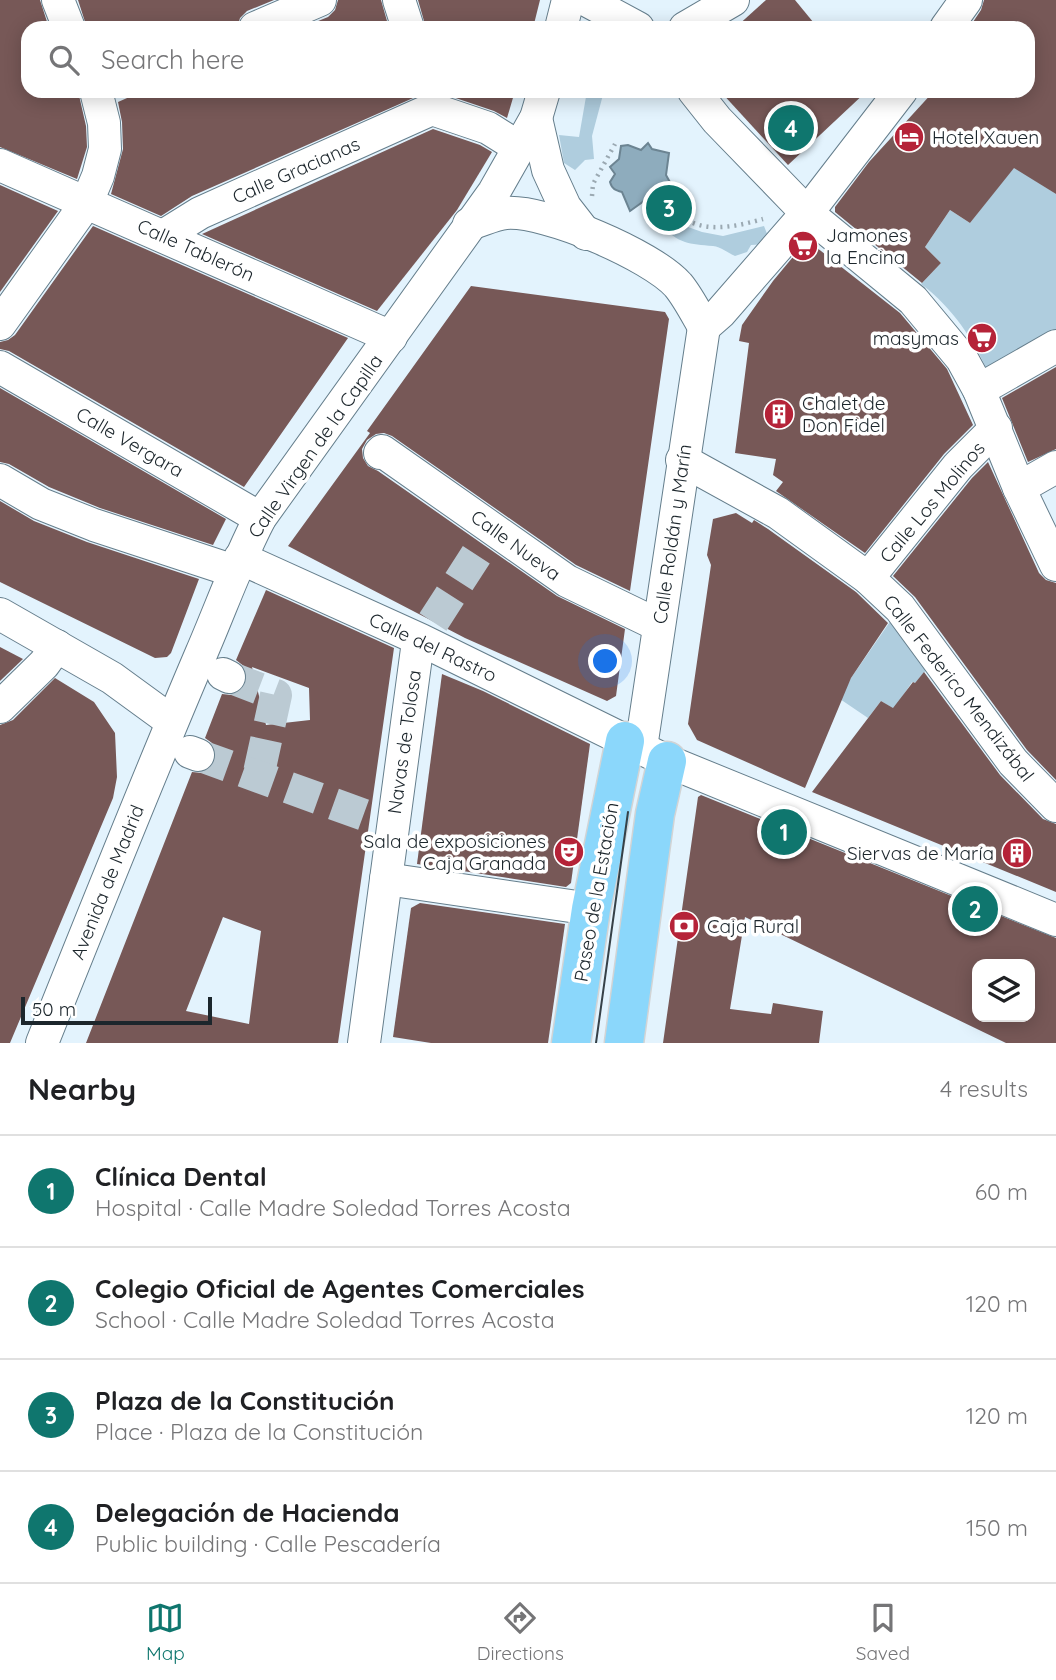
<!DOCTYPE html>
<html lang="en">
<head>
<meta charset="utf-8">
<style>
	body { margin:0; font-family:Quicksand,sans-serif; background:#f2f2f2; color:#202124 }
	.controls { position:absolute; right:21px; bottom:21px; display:grid; overflow:hidden; border-radius:14px; box-shadow:0 4px 18px #0003 }
	.controls button { width:63px; height:63px; display:grid; place-items:center; padding:0; border:0; border-bottom:2px solid #e0e0e0; background:#fff; color:#202124; font:35px sans-serif }
	.scale { position:absolute; left:21px; bottom:18px; width:191px; box-sizing:border-box; padding-left:7px; border:4px solid #1c262c; border-top:0; font-size:19px; line-height:24px; white-space:nowrap; color:#1c262c; -webkit-text-stroke:5px #fff; paint-order:stroke }
	.you { position:absolute; left:606px; top:662px; width:24px; height:24px; margin:-18px; border:5px solid #fff; border-radius:50%; background:#1a73e8; box-shadow:0 0 0 10px #1a73e833 }
	.badge { display:grid; place-items:center; width:46px; height:46px; border-radius:50%; background:#0f766e; color:#fff; font-size:23px; font-weight:700 }
	.pin { position:absolute; translate:-50% -50%; border:4px solid #fff; box-shadow:0 2px 7px #0006 }
	.list { margin:0; padding:0; list-style:none }
	h2 { display:flex; justify-content:space-between; align-items:center; height:91px; margin:0; padding:0 28px; font-size:30px }
	h2 small { font-size:23px; font-weight:400; color:#757577 }
	.list li { display:grid; grid-template-columns:46px 1fr auto; gap:21px; align-items:center; box-sizing:border-box; height:112px; padding:0 28px; border-top:2px solid #e0e0e0 }
	.list b { display:block; font-size:26px; white-space:nowrap }
	.list p { margin:0; font-size:23px; white-space:nowrap; color:#757577 }
	.list em { font-size:23px; font-style:normal; color:#757577 }
	.icon { flex:none; width:38px; height:38px; fill:none; stroke:currentColor; stroke-width:2; stroke-linecap:round; stroke-linejoin:round }
	.map { position:relative; flex:none; width:1056px; height:1043px; overflow:hidden }
	.search { position:absolute; background:#fff; box-shadow:0 4px 18px #0003; left:21px; right:21px; top:21px; height:77px; display:flex; align-items:center; gap:18px; box-sizing:border-box; padding:0 24px; border-radius:21px; color:#757577; font-size:26px }
	.sheet { height:539px; background:#fff }
	nav { display:flex; justify-content:space-around; align-items:center; box-sizing:border-box; height:98px; border-top:2px solid #e0e0e0; background:#fff; font-size:19px; color:#757577 }
	nav a { display:grid; justify-items:center; gap:4px }
	nav .on { color:#0f766e }
	.map>svg:first-child { display:block }
</style>
</head>
<body>
<div class="map">
<svg width="1056" height="1043" viewBox="0 0 1056 1043">
	<rect width="100%" height="100%" fill="#e3f3fd"/>
	<!-- green -->
	<g fill="#afcdde">
		<polygon points="587,91 604,91 592,136 594,159 585,160 575,170 564,163 559,135 579,137"/>
		<path d="M1014,167L1056,194V340L990,376C974,340 953,308 921,284L941,263L925,247L950,210L970,223Z"/>
		<path d="M663,218L702,232L723,236L764,226L771,244L751,245L747,252L735,256C728,253 721,247 713,246C690,244 677,244 661,224Z"/>
		<polygon points="894,616 928,668 915,683 912,682 894,709 881,701 868,718 840,699 851,678"/>
	</g>
	<!-- water -->
	<path fill="#8eacbd" stroke="#6c8492" stroke-width="2" d="M648,143L652,149L669,153L666,175L672,186L659,194L655,201H644L630,211L622,192C615,190 612,189 610,182L615,174L610,167L619,159L621,146L628,145L641,150Z"/>
	<!-- building -->
	<g fill="#775857" fill-rule="evenodd">
		<polygon points="0,0 40,0 49,28 28,28 28,91 78,91 86,126 87,147 77,179 0,147"/>
		<polygon points="78,0 274,0 247,11 240,18 237,28 87,28"/>
		<polygon points="338,0 381,0 389,28 301,28 328,17 335,10"/>
		<polygon points="418,0 540,0 533,28 426,28"/>
		<polygon points="766,0 795,0 818,28 735,28"/>
		<polygon points="984,0 1056,0 1056,194 1014,168 970,223 950,210 925,247 941,263 922,283 835,212 835,207 869,162 934,91 1028,91 1028,28 969,28 981,10"/>
		<polygon points="143,91 429,91 192,196 161,216 111,194 123,149 122,122 118,102"/>
		<polygon points="435,91 515,91 507,118 494,111"/>
		<polygon points="720,91 867,91 788,165"/>
		<polygon points="433,129 480,145 492,152 457,210 377,311 202,234"/>
		<polygon points="0,185 58,211 0,292"/>
		<polygon points="93,226 348,338 244,487 9,351 0,349 0,342 8,340 15,335"/>
		<polygon points="807,240 900,313 947,369 973,425 944,454 865,553 776,491 783,482 773,475 776,459 735,453 749,343 739,341 742,325 773,281"/>
		<polygon points="471,286 665,312 669,319 630,591 576,565 392,436 384,433 376,434 367,440 362,449 363,458 368,466 378,471 557,596 625,629 616,696 607,701 465,638 288,546 370,433 367,431"/>
		<polygon points="1056,367 1056,449 1028,462 1002,398"/>
		<polygon points="0,388 226,519 213,545 100,508 49,487 9,464 0,462"/>
		<polygon points="988,462 1039,573 1046,580 1056,583 1056,780 1027,750 915,597 893,576 972,478"/>
		<polygon points="0,501 34,521 87,542 199,579 171,653 167,657 155,658 0,582"/>
		<polygon points="736,513 752,523 754,520 768,529 856,592 888,623 851,678 805,788 697,740 688,724 711,565 707,555 713,519"/>
		<path d="M266,590L394,648L338,1043H86L192,772L202,773L210,769L215,762L216,751L212,743L205,738L222,694L231,695L239,693L246,685L247,677L245,667L236,660ZM252,667L309,688L310,720L266,725ZM223,917L261,931L249,1024L186,1011Z"/>
		<polygon points="0,647 23,659 0,681"/>
		<polygon points="924,672 1000,775 1043,819 1056,824 1056,892 812,792 881,701 893,708 913,682 915,683"/>
		<polygon points="442,674 483,691 590,744 571,883 566,887 417,864"/>
		<polygon points="55,678 94,702 115,733 117,777 113,798 10,1043 0,1043 0,725 13,720"/>
		<path d="M701,795L1056,938V1043H1006L745,917L730,1009L771,1014L773,1003L823,1011L819,1043H663L698,797ZM977,964H1030V1017H977Z"/>
		<polygon points="420,903 565,924 548,1043 431,1043 393,1037 411,908"/>
	</g>
	<g fill="none" stroke-linecap="round" stroke-linejoin="round">
		<!-- minor-tunnel -->
		<g stroke="#bbcad3" stroke-width="32" stroke-dasharray="32 16" stroke-linecap="butt">
			<polyline points="433,622 489,535"/>
			<polyline points="229,677 276,695 258,777"/>
			<polyline points="198,755 370,817"/>
		</g>
		<!-- minor casing -->
		<g stroke="#657e8c" stroke-width="34">
			<g id="minor">
				<polyline points="58,0 69,28"/>
				<polyline points="399,0 408,28"/>
				<polyline points="586,0 638,28"/>
				<polyline points="255,28 320,0"/>
				<polyline points="561,28 568,0"/>
				<polyline points="685,28 733,0"/>
				<polyline points="946,28 966,0"/>
				<polyline points="694,91 717,120 807,213 913,300 962,359 979,390 1019,488 1056,565"/>
				<polyline points="432,109 488,128 520,148"/>
				<polyline points="536,118 548,170 565,207 586,234"/>
				<polyline points="0,165 391,337"/>
				<path d="M469,224C481,221 494,214 506,213C546,210 651,255 678,285C688,297 696,313 704,327"/>
				<polyline points="163,236 200,213 432,109"/>
				<polyline points="0,324 87,202 98,176 105,149 104,123 96,91"/>
				<polyline points="704,327 720,313 807,213 901,91"/>
				<polyline points="0,367 260,518"/>
				<polyline points="979,390 1056,346"/>
				<polyline points="380,453 382,451 567,581 658,625"/>
				<polyline points="682,460 778,513 868,578 900,608 1013,762 1056,806"/>
				<polyline points="0,480 41,504 94,525 234,571"/>
				<polyline points="1019,488 1056,467"/>
				<polyline points="240,558 421,640 667,761 1056,920"/>
				<polyline points="868,578 958,466 996,428"/>
				<polyline points="0,614 112,678 171,721"/>
				<polyline points="223,674 229,677"/>
				<polyline points="0,707 44,664 57,646"/>
				<polyline points="642,741 704,327"/>
				<polyline points="190,752 198,755"/>
				<polyline points="386,879 591,909"/>
				<path d="M42,1043C94,913 146,783 201,654C221,608 237,562 260,518L494,192L536,118L544,91"/>
				<polyline points="364,1043 417,649"/>
			</g>
		</g>
		<!-- major casing -->
		<g stroke="#d2d4d5" stroke-width="41">
			<g id="major">
				<polyline points="571,1043 591,909 625,741"/>
				<polyline points="624,1043 655,814 667,761"/>
			</g>
		</g>
		<!-- path -->
		<g stroke="#9ba9b2" stroke-width="4.5" stroke-dasharray="2 5" stroke-linecap="butt">
			<polyline points="592,196 593,184 615,144"/>
			<path d="M671,206C694,236 731,228 763,219"/>
		</g>
		<!-- minor -->
		<use href="#minor" stroke="#fff" stroke-width="32"/>
		<!-- major -->
		<use href="#major" stroke="#8bd7fb" stroke-width="38"/>
		<!-- tram -->
		<polyline stroke="#364148" stroke-width="2" points="596,1043 628,812"/>
	</g>
	<!-- icons -->
	<defs>
		<g id="hotel-disc" transform="scale(1.575)"><circle r="9.5" fill="#b52338" stroke="#fff"/><path d="M-6-4.5h1.5V1H6V5H4.5V3h-9V5H-6ZM-4 0a1.8 1.8 0 1 1 3.6 0ZM.5 0V-2.5h3Q6-2.5 6 0Z" fill="#fff"/></g>
		<g id="supermarket-disc" transform="scale(1.575)"><circle r="9.5" fill="#b52338" stroke="#fff"/><path d="M-6-5.5h2.5l.6 2H6L4.5 2H-2.5L-4.4-4H-6ZM-1.5 3.2a1.3 1.3 0 1 0 .1 0ZM3 3.2a1.3 1.3 0 1 0 .1 0Z" fill="#fff"/></g>
		<g id="building-disc" transform="scale(1.575)"><circle r="9.5" fill="#b52338" stroke="#fff"/><path d="M-4-6H4V6H1V3H-1V6H-4ZM-2.5-4.3h1.7v1.8h-1.7ZM.8-4.3h1.7v1.8H.8ZM-2.5-1h1.7V.8h-1.7ZM.8-1h1.7V.8H.8Z" fill="#fff"/></g>
		<g id="theatre-disc" transform="scale(1.575)"><circle r="9.5" fill="#b52338" stroke="#fff"/><path d="M-5-5.5Q0-4 5-5.5V0Q5 5 0 6Q-5 5-5 0ZM-3.3-2.5H-1v1.5H-3.3ZM1-2.5H3.3v1.5H1ZM-2.8 1Q0 5.5 2.8 1Z" fill="#fff"/></g>
		<g id="bank-disc" transform="scale(1.575)"><circle r="9.5" fill="#b52338" stroke="#fff"/><path d="M-6-4H6V4H-6ZM0-2.3a2.3 2.3 0 1 0 0 4.6a2.3 2.3 0 1 0 0-4.6Z" fill="#fff"/></g>
	</defs>
	<g fill-rule="evenodd">
		<use href="#hotel-disc" x="909" y="137"/>
		<use href="#supermarket-disc" x="803" y="246"/>
		<use href="#supermarket-disc" x="982" y="338"/>
		<use href="#building-disc" x="779" y="414"/>
		<use href="#theatre-disc" x="569" y="852"/>
		<use href="#building-disc" x="1017" y="853"/>
		<use href="#bank-disc" x="684" y="926"/>
	</g>
	<g text-anchor="middle" stroke-width="7" stroke-linejoin="round" paint-order="stroke">
		<!-- poi labels -->
		<g font-size="19" fill="#1c262c" stroke="#fff" text-anchor="start">
			<text x="932" y="144">Hotel Xauen</text>
			<text x="826" y="242">Jamones<tspan x="826" dy="22">la Encina</tspan></text>
			<text x="959" y="345" text-anchor="end">masymas</text>
			<text x="802" y="410">Chalet de<tspan x="802" dy="22">Don Fidel</tspan></text>
			<text x="546" y="848" text-anchor="end">Sala de exposiciones<tspan x="546" dy="22">Caja Granada</tspan></text>
			<text x="994" y="860" text-anchor="end">Siervas de María</text>
			<text x="707" y="933">Caja Rural</text>
		</g>
		<!-- street labels -->
		<g font-size="19" fill="#1c262c" stroke="#fff">
			<text transform="translate(296 170) rotate(-24)" y="7">Calle Gracianas</text>
			<text transform="translate(196 250) rotate(24)" y="7">Calle Tablerón</text>
			<text transform="translate(130 442) rotate(30)" y="7">Calle Vergara</text>
			<text transform="translate(315 446) rotate(-55)" y="7">Calle Virgen de la Capilla</text>
			<text transform="translate(932 502) rotate(-50)" y="7">Calle Los Molinos</text>
			<text transform="translate(672 534) rotate(-82)" y="7">Calle Roldán y Marín</text>
			<text transform="translate(516 545) rotate(36)" y="7">Calle Nueva</text>
			<text transform="translate(433 647) rotate(25)" y="7">Calle del Rastro</text>
			<text transform="translate(959 688) rotate(52)" y="7">Calle Federico Mendizábal</text>
			<text transform="translate(404 742) rotate(-82)" y="7">Navas de Tolosa</text>
			<text transform="translate(107 882) rotate(-68)" y="7">Avenida de Madrid</text>
			<text transform="translate(596 892) rotate(-80)" y="7">Paseo de la Estación</text>
		</g>
	</g>
</svg>
<div class="controls">
<button><svg class="icon" aria-label="layers" viewBox="0 0 24 24"><path d="M12 4l9 5-9 5-9-5zM3 14l9 5 9-5"/></svg></button>
</div>
<div class="scale">50 m</div>
<div class="you"></div>
<div class="pin badge" style="left:784px;top:832px">1</div>
<div class="pin badge" style="left:975px;top:909px">2</div>
<div class="pin badge" style="left:669px;top:208px">3</div>
<div class="pin badge" style="left:791px;top:128px">4</div>
<div class="search"><svg class="icon" aria-label="search" viewBox="0 0 24 24"><circle cx="10" cy="10" r="6"/><path d="M15 15l6 6"/></svg>Search here</div>
</div>
<section class="sheet">
<h2>Nearby<small>4 results</small></h2>
<ul class="list">
<li><span class="badge">1</span><div><b>Clínica Dental</b><p>Hospital · Calle Madre Soledad Torres Acosta</p></div><em>60 m</em></li>
<li><span class="badge">2</span><div><b>Colegio Oficial de Agentes Comerciales</b><p>School · Calle Madre Soledad Torres Acosta</p></div><em>120 m</em></li>
<li><span class="badge">3</span><div><b>Plaza de la Constitución</b><p>Place · Plaza de la Constitución</p></div><em>120 m</em></li>
<li><span class="badge">4</span><div><b>Delegación de Hacienda</b><p>Public building · Calle Pescadería</p></div><em>150 m</em></li>
</ul>
</section>
<nav>
<a class="on"><svg class="icon" aria-label="map" viewBox="0 0 24 24"><path d="M3 6l6-2 6 2 6-2v14l-6 2-6-2-6 2zM9 4v14M15 6v14"/></svg>Map</a>
<a><svg class="icon" aria-label="directions" viewBox="0 0 24 24"><path d="M12 3l9 9-9 9-9-9zM9 14v-3h6M13 9l2 2-2 2"/></svg>Directions</a>
<a><svg class="icon" aria-label="saved" viewBox="0 0 24 24"><path d="M7 4h10v16l-5-4-5 4z"/></svg>Saved</a>
</nav>
</body>
</html>
